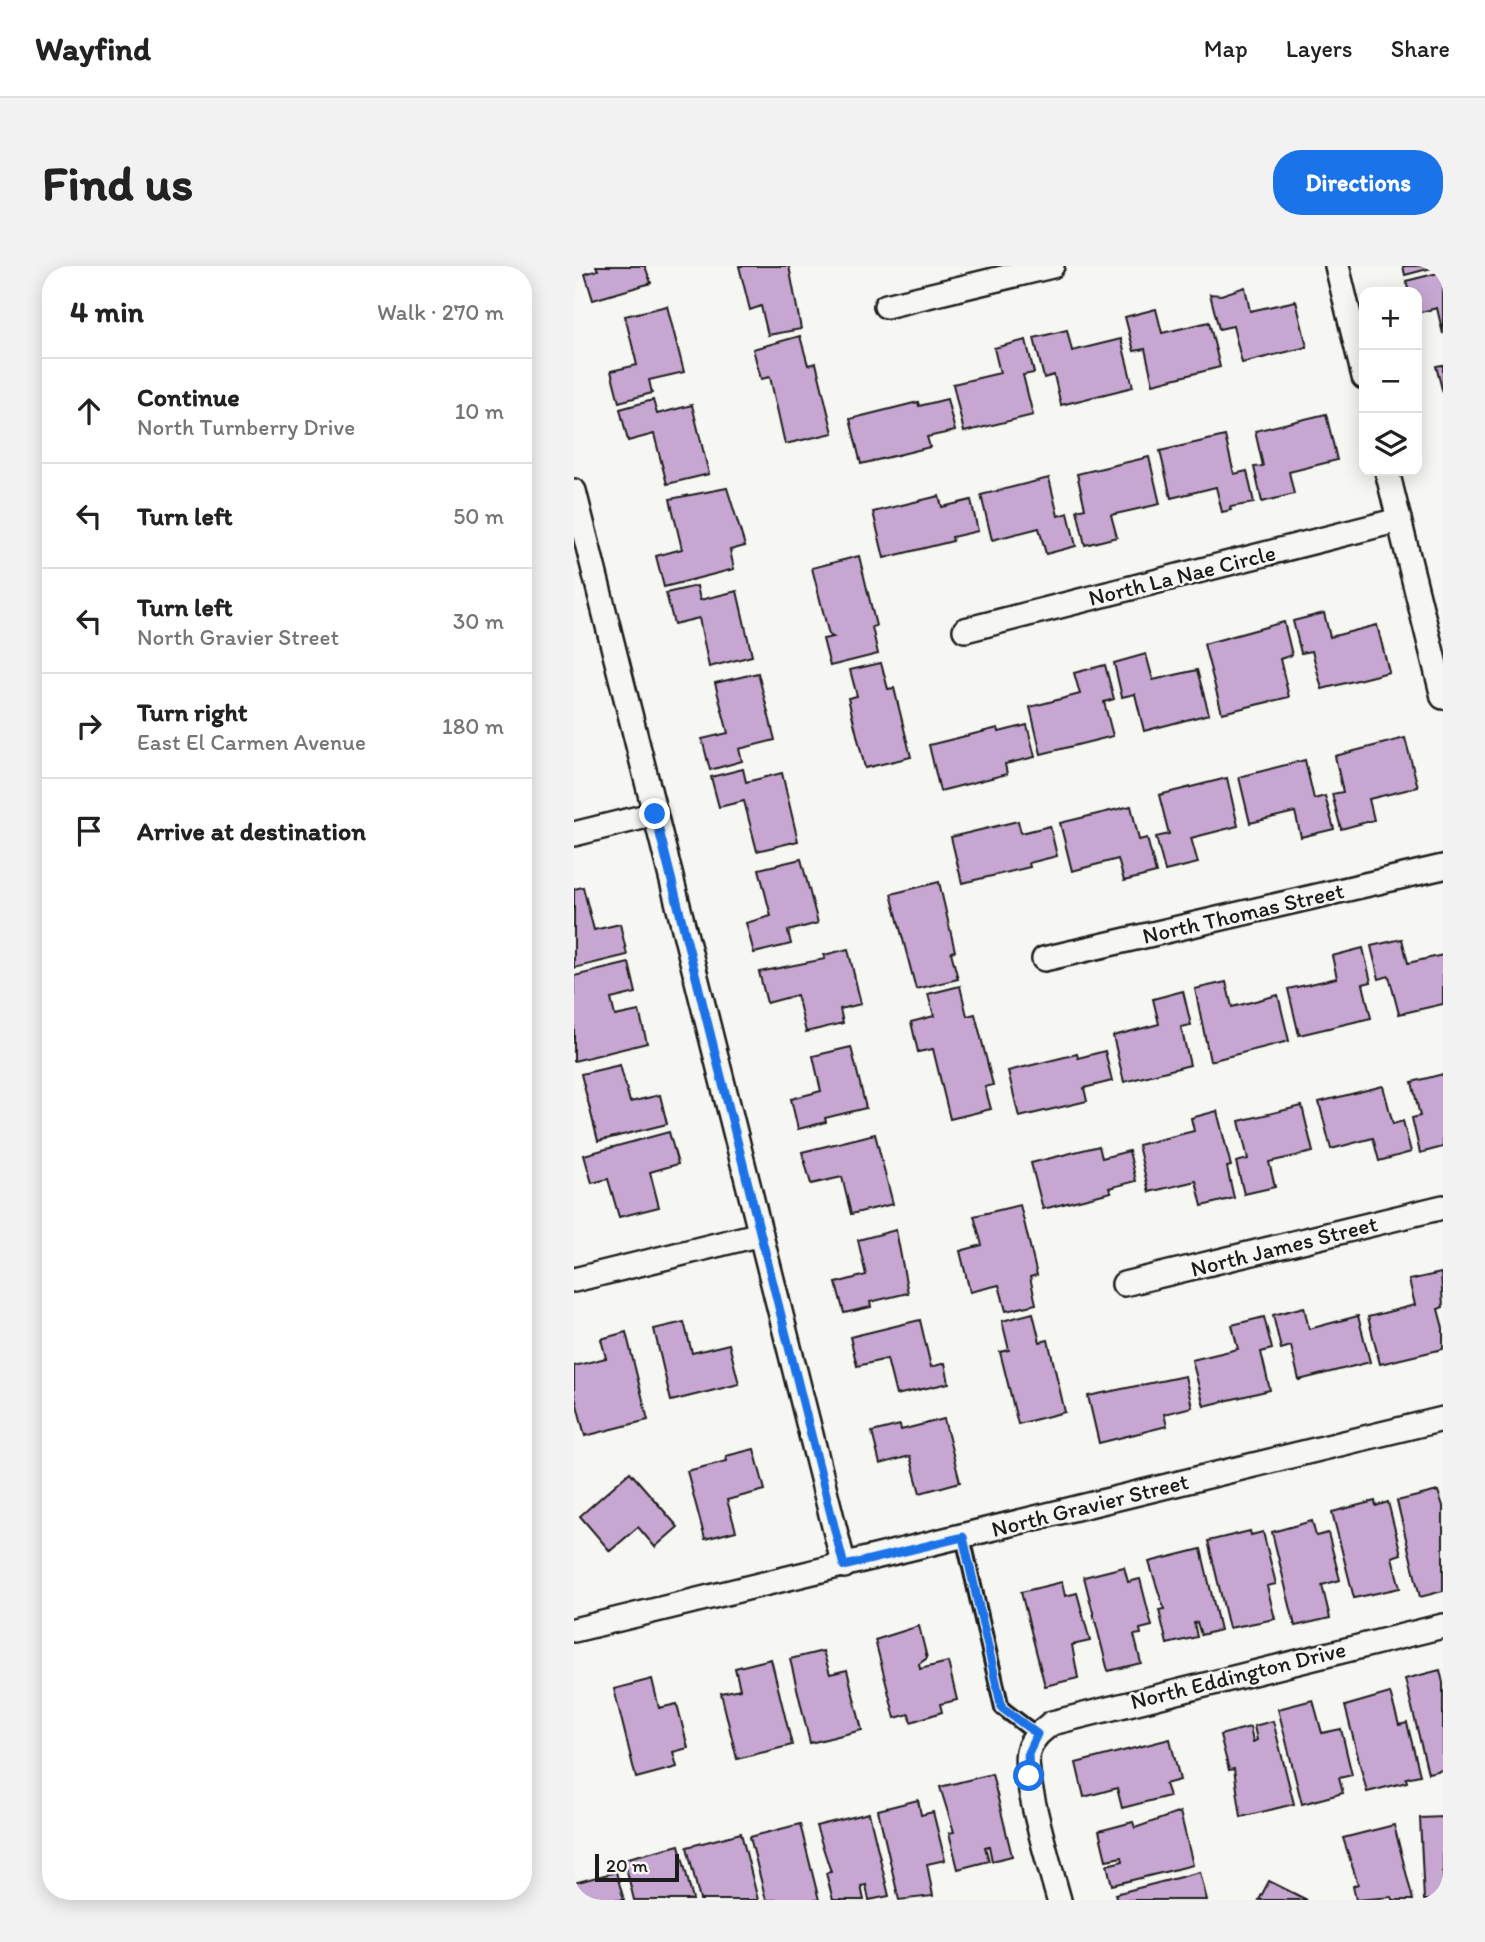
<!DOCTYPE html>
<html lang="en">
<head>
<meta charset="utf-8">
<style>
	body { margin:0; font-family:Itim,sans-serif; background:#f2f2f2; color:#222 }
	.controls { position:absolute; right:21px; top:21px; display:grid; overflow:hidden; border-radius:14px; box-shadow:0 4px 18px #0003 }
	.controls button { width:63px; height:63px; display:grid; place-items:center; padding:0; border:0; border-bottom:2px solid #e0e0e0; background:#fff; color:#222; font:35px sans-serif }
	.scale { position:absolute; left:21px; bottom:18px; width:84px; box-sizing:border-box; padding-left:7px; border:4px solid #1c1c1c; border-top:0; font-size:19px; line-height:24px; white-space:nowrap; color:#1c1c1c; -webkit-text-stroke:5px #f6f6f2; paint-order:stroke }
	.stop { position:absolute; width:21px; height:21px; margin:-16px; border:5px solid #1a73e8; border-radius:50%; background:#fff }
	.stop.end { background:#1a73e8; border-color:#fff; box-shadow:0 2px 7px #0008 }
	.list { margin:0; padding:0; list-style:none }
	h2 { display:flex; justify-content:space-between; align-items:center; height:91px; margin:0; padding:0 28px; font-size:30px }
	h2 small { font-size:23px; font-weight:400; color:#767676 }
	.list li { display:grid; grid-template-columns:46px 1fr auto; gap:21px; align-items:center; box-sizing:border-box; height:105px; padding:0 28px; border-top:2px solid #e0e0e0 }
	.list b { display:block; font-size:26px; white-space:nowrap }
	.list p { margin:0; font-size:23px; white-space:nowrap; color:#767676 }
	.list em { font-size:23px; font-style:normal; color:#767676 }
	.icon { flex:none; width:38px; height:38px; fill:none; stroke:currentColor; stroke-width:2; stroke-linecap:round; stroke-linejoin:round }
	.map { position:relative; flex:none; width:869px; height:1634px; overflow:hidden; border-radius:28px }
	header { display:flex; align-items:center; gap:42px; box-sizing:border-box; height:98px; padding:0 35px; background:#fff; border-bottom:2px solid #e0e0e0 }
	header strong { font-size:33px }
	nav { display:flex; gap:38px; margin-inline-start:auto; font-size:24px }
	.intro { display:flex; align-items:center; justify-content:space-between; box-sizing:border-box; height:168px; padding:0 42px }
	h1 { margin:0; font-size:49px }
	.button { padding:18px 32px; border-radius:28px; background:#1a73e8; color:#fff; font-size:24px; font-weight:700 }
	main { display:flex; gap:42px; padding:0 42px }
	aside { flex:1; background:#fff; border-radius:28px; box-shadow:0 4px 18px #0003 }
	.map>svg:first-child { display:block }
</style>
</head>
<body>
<header>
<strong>Wayfind</strong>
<nav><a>Map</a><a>Layers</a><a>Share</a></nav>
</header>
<div class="intro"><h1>Find us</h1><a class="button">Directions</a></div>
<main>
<aside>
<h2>4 min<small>Walk · 270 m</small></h2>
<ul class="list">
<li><svg class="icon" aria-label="ahead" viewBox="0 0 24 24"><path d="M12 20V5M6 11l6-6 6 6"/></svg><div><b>Continue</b><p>North Turnberry Drive</p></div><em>10 m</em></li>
<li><svg class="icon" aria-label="left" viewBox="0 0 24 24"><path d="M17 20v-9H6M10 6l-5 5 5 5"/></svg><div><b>Turn left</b></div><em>50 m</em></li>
<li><svg class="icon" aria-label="left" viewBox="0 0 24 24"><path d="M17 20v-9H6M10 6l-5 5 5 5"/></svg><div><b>Turn left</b><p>North Gravier Street</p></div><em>30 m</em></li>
<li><svg class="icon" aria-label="right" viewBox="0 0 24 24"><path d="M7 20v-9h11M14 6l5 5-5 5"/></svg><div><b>Turn right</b><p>East El Carmen Avenue</p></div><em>180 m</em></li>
<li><svg class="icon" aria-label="arrive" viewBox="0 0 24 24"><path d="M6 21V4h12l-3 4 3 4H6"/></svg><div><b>Arrive at destination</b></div></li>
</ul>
</aside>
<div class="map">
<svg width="869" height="1634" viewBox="0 0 869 1634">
	<rect width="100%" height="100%" fill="#f6f6f2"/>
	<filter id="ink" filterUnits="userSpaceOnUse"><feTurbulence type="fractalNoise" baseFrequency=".0143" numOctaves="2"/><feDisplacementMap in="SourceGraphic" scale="14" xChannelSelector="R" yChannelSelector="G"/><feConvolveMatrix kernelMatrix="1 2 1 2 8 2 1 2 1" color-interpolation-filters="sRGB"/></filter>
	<g filter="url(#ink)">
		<!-- building -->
		<g fill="#c7a7d2" stroke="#1c1c1c" stroke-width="2">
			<polygon points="22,0 71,0 77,17 19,34 11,8 24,4"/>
			<polygon points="165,0 215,0 227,63 194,69 187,40 176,44"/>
			<polygon points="829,0 865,0 831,9"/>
			<polygon points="868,6 869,8 869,68 863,42 843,47 843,26 835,26 832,15"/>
			<polygon points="671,21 676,45 722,35 733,81 668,97 659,60 645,63 636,28 647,29"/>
			<polygon points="93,40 110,106 75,114 78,127 45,136 37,105 63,99 51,50"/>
			<polygon points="582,43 588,67 635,56 646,101 579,118 571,83 560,85 551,51"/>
			<polygon points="493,64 498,85 547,73 559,121 487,139 480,109 470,112 460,72"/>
			<polygon points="226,70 234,99 242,97 259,167 211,178 196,111 187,113 179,83"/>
			<polygon points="452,74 460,107 449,109 459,149 390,166 379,118 426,107 420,82"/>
			<polygon points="869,99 869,127 862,100"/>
			<polygon points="373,133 381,165 353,171 356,181 287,198 276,153 344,136 345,140"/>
			<polygon points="79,134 83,148 118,139 135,208 93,218 80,168 54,175 46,143"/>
			<polygon points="752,148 763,194 715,206 720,228 688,236 680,201 689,200 681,165"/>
			<polygon points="651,170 660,208 673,205 680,237 656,241 657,244 648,246 642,221 597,232 586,185"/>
			<polygon points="575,191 586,238 537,249 543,271 511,279 503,244 511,242 503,208"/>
			<polygon points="475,212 484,250 494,247 502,280 472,288 465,262 418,274 407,229"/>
			<polygon points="153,222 171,280 156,284 160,303 90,321 82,290 108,283 96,233"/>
			<polygon points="365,230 368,241 397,234 404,265 378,271 379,275 310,292 299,246"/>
			<polygon points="285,290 302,360 298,361 304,388 256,400 249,373 259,371 255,369 238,302"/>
			<polygon points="123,320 126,334 163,325 178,390 135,401 125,352 100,358 92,327"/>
			<polygon points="750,347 756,371 803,359 815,406 748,423 738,385 727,387 719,355"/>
			<polygon points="710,356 718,389 706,393 715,431 648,447 630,378"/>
			<polygon points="572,388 579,414 623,404 635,448 570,465 561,428 548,431 540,397"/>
			<polygon points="307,397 314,423 320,422 337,491 291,502 274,432 283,430 276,404"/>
			<polygon points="531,399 540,433 530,436 539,470 467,488 456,441 506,428 500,407"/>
			<polygon points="184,407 201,474 165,483 168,495 136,504 128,473 154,467 141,417"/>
			<polygon points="453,459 461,491 431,498 433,508 366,525 355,479 424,462 425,466"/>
			<polygon points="831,472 844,521 795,533 800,554 767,563 758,528 769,526 761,490"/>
			<polygon points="731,494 740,533 751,530 760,563 727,571 721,546 676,557 665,511"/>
			<polygon points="169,503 172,516 208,507 224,575 183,585 170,535 145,541 137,511"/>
			<polygon points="653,512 664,560 617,572 624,597 591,605 582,571 595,568 585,529"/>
			<polygon points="557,540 565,574 573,572 582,607 550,615 544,593 498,605 486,557"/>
			<polygon points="444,555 447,567 476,560 483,590 455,597 456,601 388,617 377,571"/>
			<polygon points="227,593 244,657 214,665 217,678 180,687 172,657 197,650 185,603"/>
			<polygon points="365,616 381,685 377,686 384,713 342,723 317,628"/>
			<polygon points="9,621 20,664 46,658 53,689 0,702 0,623"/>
			<polygon points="828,673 834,697 869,689 869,738 825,748 815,710 805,713 797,680"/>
			<polygon points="789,682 797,716 789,718 797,752 725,769 714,723 763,712 758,690"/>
			<polygon points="274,683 287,738 266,743 269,757 232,766 223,729 193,737 185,706 251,693 250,689"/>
			<polygon points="55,697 62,727 37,733 41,750 65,745 73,777 0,795 0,710"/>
			<polygon points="652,716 658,741 704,729 715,775 636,795 621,723"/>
			<polygon points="386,720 393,750 401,748 419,819 411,821 417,843 376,853 359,783 344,786 337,756 360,750 354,728"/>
			<polygon points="609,725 617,759 607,761 616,799 550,816 539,770 585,758 579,733"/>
			<polygon points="277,781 292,842 251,852 252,856 224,863 217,833 247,825 239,790"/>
			<polygon points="531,785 538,815 510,822 513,835 445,851 434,805 503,788 504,792"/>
			<polygon points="46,799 56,836 86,829 93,858 24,875 7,808"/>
			<polygon points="869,808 869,881 846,887 838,852 846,850 838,816"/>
			<polygon points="809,820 819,858 829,855 837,886 805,895 799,872 757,883 745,836"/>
			<polygon points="728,840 739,886 695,896 701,921 670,928 662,896 674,893 665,855"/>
			<polygon points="643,845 657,900 653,901 660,932 628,940 622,915 575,926 564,879 620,865 617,852"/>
			<polygon points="95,866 104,898 76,906 85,941 45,951 34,913 18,917 10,889"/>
			<polygon points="301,868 319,938 277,948 268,911 237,918 228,886"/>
			<polygon points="525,880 528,892 555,885 562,915 535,922 537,926 469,943 457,897"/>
			<polygon points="446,939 463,1009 456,1011 462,1038 432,1045 425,1019 396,1026 386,985 408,979 400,950"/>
			<polygon points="322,964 334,1027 296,1036 297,1041 270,1047 262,1017 292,1009 284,974"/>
			<polygon points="867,1007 869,1041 864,1043 869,1062 869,1083 806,1098 794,1051 841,1039 835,1014"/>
			<polygon points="730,1041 735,1063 784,1050 796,1096 725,1114 717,1080 707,1083 699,1049"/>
			<polygon points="459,1047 466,1076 474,1074 491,1146 444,1158 426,1086 435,1084 428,1055"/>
			<polygon points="690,1051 698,1083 687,1086 696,1124 630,1140 618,1094 664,1083 658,1059"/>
			<polygon points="346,1054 357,1101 371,1097 375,1117 322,1129 313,1093 283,1100 276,1071"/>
			<polygon points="110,1056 118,1087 155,1078 165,1118 97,1135 80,1063"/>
			<polygon points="52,1066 74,1154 11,1170 0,1127 0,1100 32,1092 27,1073"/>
			<polygon points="611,1110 618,1141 590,1148 593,1160 525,1177 514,1130"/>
			<polygon points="370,1153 386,1216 346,1227 336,1190 306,1198 298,1166 326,1159 327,1164"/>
			<polygon points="180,1183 191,1224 153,1234 162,1265 131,1273 113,1205 153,1195 152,1190"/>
			<polygon points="56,1206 104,1261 81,1281 64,1261 36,1285 6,1250"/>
			<polygon points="864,1225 869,1240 869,1325 846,1331 823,1235"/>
			<polygon points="801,1235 802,1240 814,1236 827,1288 818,1291 826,1322 780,1332 758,1246"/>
			<polygon points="738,1255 742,1270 754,1267 766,1314 748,1319 756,1352 721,1360 698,1266"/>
			<polygon points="676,1265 677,1269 689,1266 702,1318 693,1320 701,1353 655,1362 634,1275"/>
			<polygon points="627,1283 646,1364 627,1369 623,1356 620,1357 623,1371 593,1378 585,1344 590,1343 575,1296"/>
			<polygon points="550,1301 554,1316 566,1313 578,1360 566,1363 567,1368 560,1369 567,1397 534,1405 510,1311"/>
			<polygon points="488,1316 491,1330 503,1327 516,1375 498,1379 504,1412 471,1420 447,1326"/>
			<polygon points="345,1360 353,1392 345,1398 346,1403 374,1396 383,1434 366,1438 368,1446 337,1456 335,1448 321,1452 301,1374"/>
			<polygon points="249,1385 256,1408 273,1404 288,1464 236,1477 216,1393"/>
			<polygon points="197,1393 218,1479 163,1493 147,1427 166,1423 161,1402"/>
			<polygon points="866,1404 869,1417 869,1504 854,1507 831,1413"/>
			<polygon points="78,1413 85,1442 103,1438 114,1482 99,1486 103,1501 62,1512 40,1423"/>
			<polygon points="816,1427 825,1459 833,1457 846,1509 832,1512 833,1516 793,1526 771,1440"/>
			<polygon points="739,1434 748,1467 767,1463 778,1509 765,1512 769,1527 728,1538 704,1443"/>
			<polygon points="699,1455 720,1538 667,1551 660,1503 655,1504 646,1469 676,1461 679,1476 683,1474 680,1460"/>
			<polygon points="596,1473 606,1514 591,1518 595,1530 548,1542 543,1522 510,1531 502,1497"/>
			<polygon points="418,1508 438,1590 418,1595 415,1580 411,1581 415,1595 384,1603 375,1567 380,1566 366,1521"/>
			<polygon points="344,1534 347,1549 359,1546 371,1594 353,1598 359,1630 325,1634 304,1544"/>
			<polygon points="606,1546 619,1599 538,1619 533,1599 549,1595 548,1591 532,1594 525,1565 559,1556 561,1562"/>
			<polygon points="295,1547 315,1630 295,1634 292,1619 287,1620 290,1634 259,1634 252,1607 257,1606 242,1560"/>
			<polygon points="869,1551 869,1634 850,1634 846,1552"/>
			<polygon points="226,1558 245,1634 192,1634 176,1571"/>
			<polygon points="820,1559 839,1634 818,1634 818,1631 782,1634 779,1620 784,1618 769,1572"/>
			<polygon points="167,1567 184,1634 126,1634 113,1581"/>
			<polygon points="105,1579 119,1634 60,1634 50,1593"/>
			<polygon points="42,1606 50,1634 0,1634 0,1617"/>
			<polygon points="626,1606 633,1634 543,1634 541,1628"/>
			<polygon points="695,1615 733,1634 685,1634"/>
		</g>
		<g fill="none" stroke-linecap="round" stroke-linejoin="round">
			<!-- service casing -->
			<g stroke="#1c1c1c" stroke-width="18">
				<polyline id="service" points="389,1271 428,1442 462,1468"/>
			</g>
			<!-- minor casing -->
			<g stroke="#1c1c1c" stroke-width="28">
				<g id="minor">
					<polyline points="763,0 790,111"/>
					<polyline points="312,40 478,0"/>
					<polyline points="813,205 869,431"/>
					<polyline points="0,225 270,1300"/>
					<polyline points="391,364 825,254"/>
					<polyline points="0,568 81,548"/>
					<polyline points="470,693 869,601"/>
					<polyline points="0,1014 187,968"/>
					<polyline points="550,1018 869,941"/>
					<polyline points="0,1364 869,1153"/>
					<path d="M485,1634C477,1604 448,1511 454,1485C458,1472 467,1465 478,1457L869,1360"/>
				</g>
			</g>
			<!-- service -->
			<use href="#service" stroke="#f6f6f2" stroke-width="12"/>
			<!-- minor -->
			<use href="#minor" stroke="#f6f6f2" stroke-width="23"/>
		</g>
	</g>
	<g fill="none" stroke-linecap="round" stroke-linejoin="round" filter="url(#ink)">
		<!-- route -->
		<polyline stroke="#1a73e8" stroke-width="9" points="81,548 270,1300 389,1271 428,1442 463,1468 454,1487 455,1510"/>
	</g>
	<g text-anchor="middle" stroke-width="5" stroke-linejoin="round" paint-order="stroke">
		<!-- street labels -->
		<g font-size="23" fill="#1c1c1c" stroke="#f6f6f2">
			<text transform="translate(608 309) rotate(-14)" y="8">North La Nae Circle</text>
			<text transform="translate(669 647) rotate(-13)" y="8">North Thomas Street</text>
			<text transform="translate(710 980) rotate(-14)" y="8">North James Street</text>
			<text transform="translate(516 1239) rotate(-14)" y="8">North Gravier Street</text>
			<text transform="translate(664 1409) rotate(-14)" y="8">North Eddington Drive</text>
		</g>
	</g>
</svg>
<div class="controls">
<button>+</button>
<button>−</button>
<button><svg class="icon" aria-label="layers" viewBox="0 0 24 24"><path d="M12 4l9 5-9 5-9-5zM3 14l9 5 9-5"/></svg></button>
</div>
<div class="scale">20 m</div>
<div class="stop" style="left:455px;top:1510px"></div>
<div class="stop end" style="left:81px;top:548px"></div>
</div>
</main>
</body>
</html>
